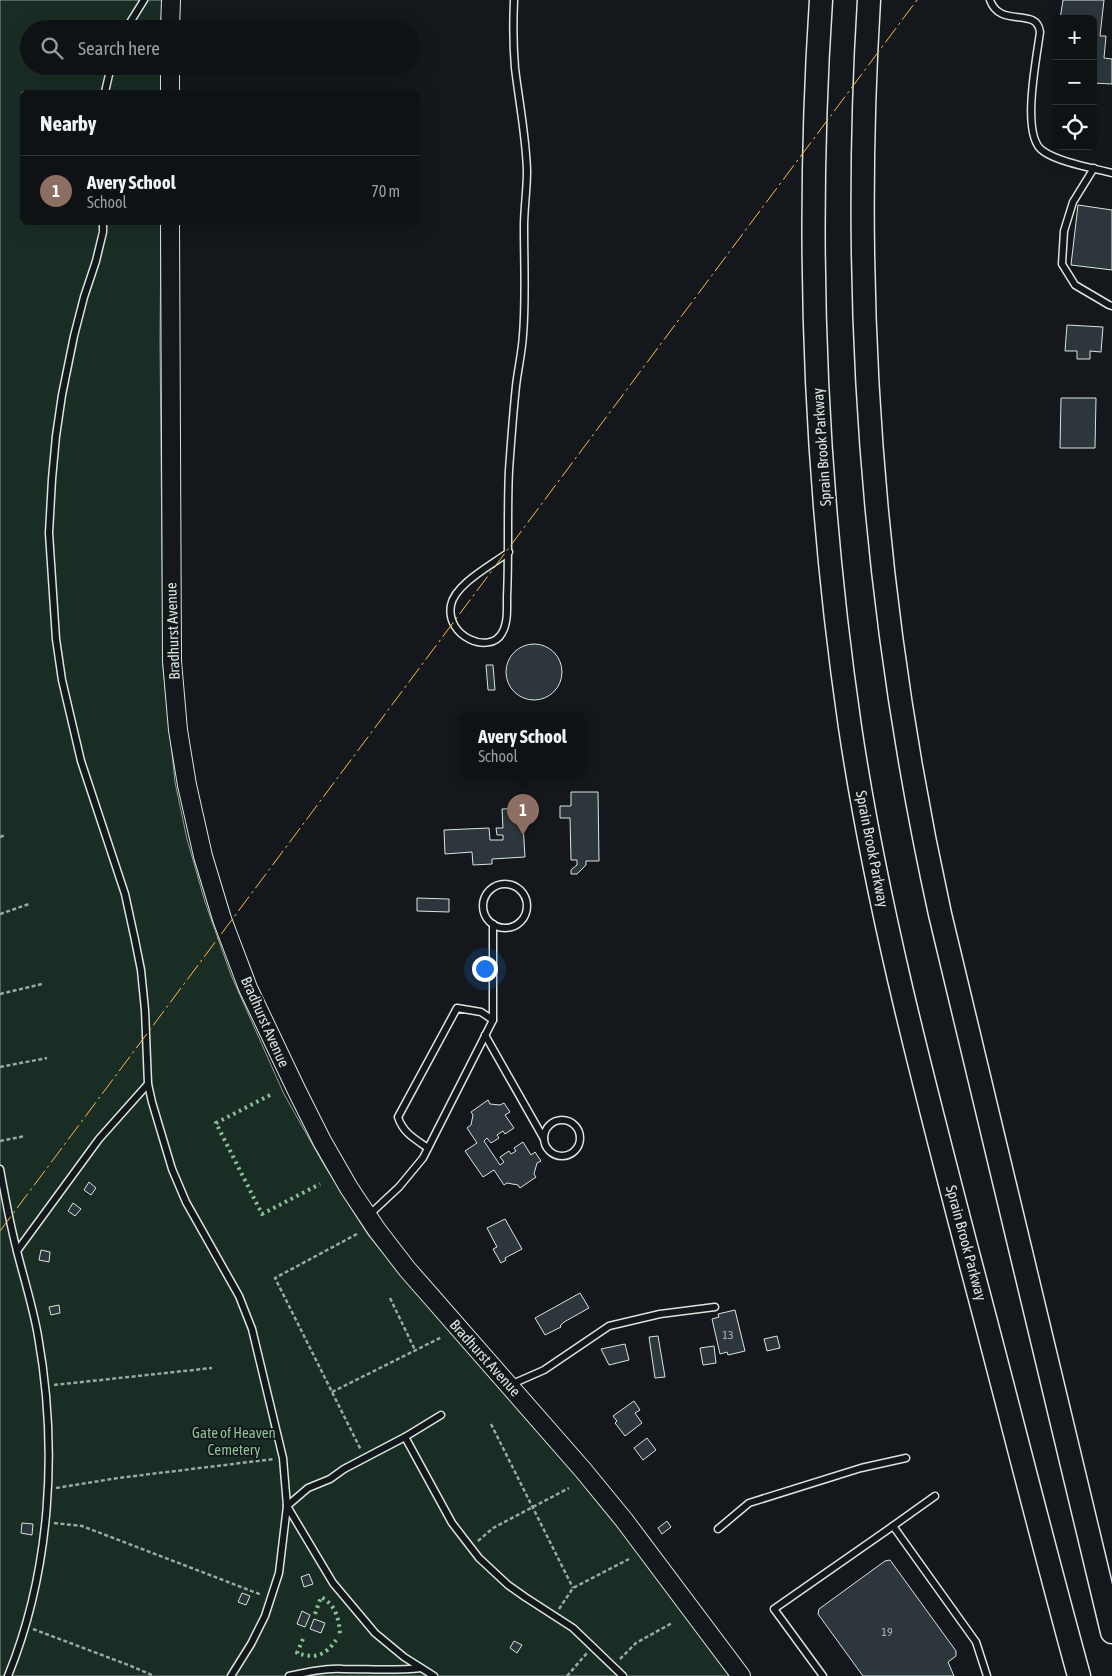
<!DOCTYPE html>
<html lang="en">
<head>
<meta charset="utf-8">
<style>
	body { margin:0; font-family:"Asap Condensed",sans-serif; background:#1d2022; color:#f1f3f6 }
	.controls { position:absolute; right:15px; top:15px; display:grid; overflow:hidden; border-radius:8px; box-shadow:0 5px 20px #0002 }
	.controls button { width:45px; height:45px; display:grid; place-items:center; padding:0; border:0; border-bottom:1px solid #2f3234; background:#0f1215; color:#f1f3f6; font:25px sans-serif }
	.you { position:absolute; left:484px; top:968px; width:18px; height:18px; margin:-12px; border:4px solid #fff; border-radius:50%; background:#1a73e8; box-shadow:0 0 0 8px #1a73e833 }
	.badge { display:grid; place-items:center; width:32px; height:32px; border-radius:50%; background:#b45309; color:#fff; font-size:16px; font-weight:700 }
	.pin { position:absolute; translate:-50% -41px; filter:drop-shadow(0 1px 2px #0008) }
	.pin::after { content:''; position:absolute; top:26px; width:18px; height:15px; background:inherit; clip-path:polygon(0 0,100% 0,50% 100%) }
	.popup { position:absolute; left:460px; top:712px; width:125px; height:65px; box-sizing:border-box; display:grid; place-content:center; border-radius:8px; background:#0f1215; filter:drop-shadow(0 1px 4px #0005); font-size:16px; white-space:nowrap; color:#9b9ea0 }
	.popup b { font-size:19px; color:#f1f3f6 }
	.popup::after { content:''; position:absolute; left:50%; top:100%; margin-left:-10px; border:10px solid transparent; border-top-color:#0f1215 }
	.list { margin:0; padding:0; list-style:none }
	h2 { display:flex; justify-content:space-between; align-items:center; height:65px; margin:0; padding:0 20px; font-size:21px }
	h2 small { font-size:16px; font-weight:400; color:#9b9ea0 }
	.list li { display:grid; grid-template-columns:32px 1fr auto; gap:15px; align-items:center; box-sizing:border-box; height:70px; padding:0 20px; border-top:1px solid #2f3234 }
	.list b { display:block; font-size:19px; white-space:nowrap }
	.list p { margin:0; font-size:16px; white-space:nowrap; color:#9b9ea0 }
	.list em { font-size:16px; font-style:normal; color:#9b9ea0 }
	.icon { flex:none; width:28px; height:28px; fill:none; stroke:currentColor; stroke-width:2; stroke-linecap:round; stroke-linejoin:round }
	.map { position:relative; flex:none; width:1112px; height:1676px; overflow:hidden }
	.search { position:absolute; background:#0f1215; box-shadow:0 5px 20px #0002; left:20px; top:20px; width:400px; height:55px; display:flex; align-items:center; gap:12px; box-sizing:border-box; padding:0 18px; border-radius:28px; color:#9b9ea0; font-size:19px }
	.panel { position:absolute; background:#0f1215; box-shadow:0 5px 20px #0002; left:20px; top:90px; width:400px; height:135px; border-radius:8px }
	.map>svg:first-child { display:block }
</style>
</head>
<body>
<div class="map">
<svg width="1112" height="1676" viewBox="0 0 1112 1676">
	<rect width="100%" height="100%" fill="#14181c"/>
	<!-- green -->
	<polygon fill="#1a2d24" stroke="#939e99" points="0,0 163,0 160,29 29,29 29,66 161,66 161,92 22,92 22,222 161,223 160,341 163,667 175,782 187,839 205,902 231,975 284,1094 324,1165 368,1235 408,1283 577,1477 675,1598 729,1676 0,1676"/>
	<!-- building -->
	<g fill="#2c363c" stroke="#d8e6dc">
		<polygon points="1063,0 1104,0 1100,36 1106,36 1104,58 1112,59 1112,84 1093,83 1093,19 1060,19"/>
		<polygon points="1078,205 1112,210 1112,270 1071,265"/>
		<polygon points="1067,325 1103,327 1101,352 1090,351 1090,359 1077,359 1077,351 1065,351"/>
		<polygon points="1061,398 1096,398 1095,448 1060,448"/>
		<circle cx="534" cy="672" r="28"/>
		<polygon points="486,665 493,665 495,690 488,690"/>
		<polygon points="571,792 598,792 599,861 586,861 586,865 577,874 571,874 571,870 577,865 577,860 571,860 570,818 560,818 560,806 571,806"/>
		<polygon points="522,808 525,857 492,859 492,864 473,865 472,852 445,854 444,830 489,828 490,840 503,840 503,835 497,835 496,828 503,828 502,809"/>
		<polygon points="417,898 449,899 449,912 417,911"/>
		<polygon points="488,1100 490,1104 500,1105 504,1103 510,1112 505,1115 514,1128 505,1134 503,1131 497,1135 499,1138 491,1143 487,1138 484,1141 500,1165 504,1162 500,1157 509,1151 511,1154 516,1151 514,1148 523,1142 531,1155 535,1152 541,1161 537,1163 534,1174 536,1177 520,1188 518,1185 507,1183 504,1185 494,1170 483,1177 465,1151 477,1143 467,1128 471,1125 473,1115 471,1112"/>
		<polygon points="89,1182 96,1188 91,1195 84,1190"/>
		<polygon points="73,1203 81,1209 75,1216 68,1211"/>
		<polygon points="505,1219 522,1249 505,1258 506,1260 501,1263 493,1249 497,1247 487,1228"/>
		<polygon points="41,1250 50,1252 49,1262 39,1260"/>
		<polygon points="580,1293 589,1308 564,1322 560,1326 561,1327 545,1335 535,1318"/>
		<polygon points="59,1305 60,1313 51,1315 49,1307"/>
		<polygon points="735,1310 745,1351 728,1355 727,1352 720,1354 712,1319 719,1317 718,1314"/>
		<polygon points="658,1336 665,1377 655,1378 649,1337"/>
		<polygon points="777,1336 780,1348 767,1351 764,1339"/>
		<polygon points="625,1344 629,1360 609,1365 601,1349"/>
		<polygon points="714,1346 716,1363 703,1365 700,1348"/>
		<polygon points="634,1401 640,1410 635,1413 642,1423 625,1436 615,1423 617,1421 613,1416"/>
		<polygon points="647,1438 656,1450 643,1460 634,1448"/>
		<polygon points="667,1521 671,1527 662,1534 658,1528"/>
		<polygon points="22,1523 33,1524 32,1535 21,1533"/>
		<polygon points="890,1560 956,1651 956,1656 948,1662 954,1676 863,1676 818,1614 819,1609 885,1561"/>
		<polygon points="309,1574 313,1584 304,1587 301,1577"/>
		<polygon points="242,1593 250,1596 246,1605 238,1602"/>
		<polygon points="302,1611 310,1615 305,1627 297,1624"/>
		<polygon points="314,1619 325,1623 321,1633 310,1629"/>
		<polygon points="514,1641 522,1645 517,1653 510,1648"/>
	</g>
	<g fill="none" stroke-linecap="round" stroke-linejoin="round">
		<!-- lane casing -->
		<g stroke="#d8e6dc" stroke-width="9">
			<g id="lane">
				<path d="M990,0C1000,29 1037,6 1040,32C1037,57 1020,136 1043,151C1058,162 1093,168 1112,173"/>
				<polyline points="126,29 144,0"/>
				<polyline points="105,92 111,66"/>
				<polyline points="1094,168 1073,202 1064,231 1062,264 1075,285 1109,305 1112,306"/>
				<polyline points="103,222 103,232 96,261 84,297 74,336 62,395 56,436 52,479 49,533 56,639 62,680 81,761 125,894 135,940 141,970 145,1010 148,1084 152,1102 172,1169 186,1202 239,1296 252,1329 283,1458 287,1506 279,1573 265,1616 251,1644 231,1676"/>
				<path d="M509,552C492,565 455,584 451,605C445,637 490,655 502,633C508,623 507,609 507,597C509,555 507,512 509,470C511,442 513,414 516,386C518,369 522,352 523,335C526,299 524,263 524,227C524,208 527,190 527,171C526,136 519,102 515,68C513,45 513,23 514,0"/>
				<circle cx="505" cy="906" r="22"/>
				<polyline points="485,1035 544,1139"/>
				<circle cx="562" cy="1138" r="18"/>
				<path d="M428,1148C415,1139 403,1133 398,1117L457,1008L481,1012L493,1020"/>
				<path d="M0,1169C5,1197 10,1224 17,1251C24,1279 33,1307 38,1336C58,1448 51,1570 8,1676"/>
				<polyline points="369,1215 399,1187 423,1158 493,1020 493,924"/>
				<polyline points="17,1251 99,1139 148,1084"/>
				<polyline points="510,1385 544,1370 609,1326 660,1314 715,1307"/>
				<polyline points="405,1437 452,1523 479,1558 508,1585 525,1597 573,1628 623,1676"/>
				<polyline points="935,1496 893,1526 976,1642 987,1676"/>
				<polyline points="718,1529 749,1503 861,1468 906,1458"/>
				<path d="M289,1676C307,1672 325,1668 343,1669C370,1669 395,1671 421,1668"/>
				<polyline points="434,1676 404,1657 375,1633 333,1583 287,1506 308,1488 330,1479 344,1469 405,1437 441,1415"/>
				<polyline points="823,1676 774,1609 893,1526"/>
			</g>
		</g>
		<!-- secondary casing -->
		<g stroke="#d8e6dc" stroke-width="20">
			<g id="secondary">
				<polyline points="170,29 171,0"/>
				<polyline points="170,66 170,92"/>
				<polyline points="170,222 172,661 178,730 187,785 203,856 222,919 248,988 297,1091 322,1141 349,1188 377,1230 407,1269 583,1470 624,1520 741,1676"/>
			</g>
		</g>
		<!-- highway casing -->
		<g stroke="#d8e6dc" stroke-width="25">
			<g id="highway">
				<path d="M821,0C805,242 815,486 850,727C877,908 924,1084 970,1261C1007,1400 1041,1538 1079,1676"/>
				<path d="M869,0C850,307 874,614 940,914L1112,1632"/>
			</g>
		</g>
		<!-- path -->
		<g stroke="#9da8a2" stroke-width="2.5" stroke-dasharray="4 2.5" stroke-linecap="butt">
			<polyline points="0,837 5,835"/>
			<polyline points="0,914 29,904"/>
			<polyline points="0,994 42,984"/>
			<polyline points="0,1067 47,1058"/>
			<polyline points="0,1141 25,1136"/>
			<polyline points="357,1234 275,1278 361,1450"/>
			<polyline points="390,1298 415,1350"/>
			<polyline points="54,1385 212,1368"/>
			<polyline points="332,1392 442,1337"/>
			<polyline points="491,1424 573,1588"/>
			<polyline points="56,1488 118,1478 274,1459"/>
			<polyline points="54,1523 82,1526 262,1595"/>
			<polyline points="478,1541 493,1528 569,1488"/>
			<polyline points="559,1609 573,1588 629,1559"/>
			<polyline points="33,1629 131,1666 154,1676"/>
			<polyline points="620,1659 636,1643 672,1623"/>
			<polyline points="567,1676 587,1653"/>
		</g>
		<!-- lane -->
		<use href="#lane" stroke="#14181c" stroke-width="6"/>
		<!-- secondary -->
		<use href="#secondary" stroke="#14181c" stroke-width="18"/>
		<!-- highway -->
		<use href="#highway" stroke="#14181c" stroke-width="22"/>
		<!-- hedge -->
		<g stroke="#8ac095" stroke-width="4" stroke-dasharray="2.5 4" stroke-linecap="butt">
			<polyline points="270,1095 216,1123 262,1214 320,1184"/>
			<path d="M315,1614L321,1597C336,1605 339,1619 340,1635"/>
			<path d="M303,1639L297,1653C315,1659 325,1656 336,1640"/>
		</g>
		<!-- power -->
		<polyline stroke="#ffb74d" stroke-width="1" stroke-dasharray="18 4 2.5 4" stroke-linecap="butt" points="0,1231 917,0"/>
	</g>
	<g text-anchor="middle" stroke-width="4" stroke-linejoin="round" paint-order="stroke">
		<!-- number labels -->
		<g font-size="12" fill="#adbab4">
			<text x="728" y="1339">13</text>
			<text x="887" y="1636">19</text>
		</g>
		<!-- street labels -->
		<g font-size="15" fill="#d8e6dc" stroke="#14181c">
			<text transform="translate(822 447) rotate(-94)" y="5">Sprain Brook Parkway</text>
			<text transform="translate(173 631) rotate(-92)" y="5">Bradhurst Avenue</text>
			<text transform="translate(872 849) rotate(79)" y="5">Sprain Brook Parkway</text>
			<text transform="translate(265 1022) rotate(66)" y="5">Bradhurst Avenue</text>
			<text transform="translate(966 1243) rotate(75)" y="5">Sprain Brook Parkway</text>
			<text transform="translate(485 1358) rotate(48)" y="5">Bradhurst Avenue</text>
		</g>
		<!-- park labels -->
		<g font-size="15" fill="#8ac095" stroke="#14181c">
			<text x="234" y="1438">Gate of Heaven<tspan x="234" dy="17">Cemetery</tspan></text>
		</g>
	</g>
</svg>
<div class="controls">
<button>+</button>
<button>−</button>
<button><svg class="icon" aria-label="locate" viewBox="0 0 24 24"><circle cx="12" cy="12" r="6"/><path d="M12 2v4M12 18v4M2 12h4M18 12h4"/></svg></button>
</div>
<div class="you"></div>
<div class="pin badge" style="left:523px;top:835px;background:#8d6e63">1</div>
<div class="popup"><b>Avery School</b>School</div>
<div class="search"><svg class="icon" aria-label="search" viewBox="0 0 24 24"><circle cx="10" cy="10" r="6"/><path d="M15 15l6 6"/></svg>Search here</div>
<section class="panel">
<h2>Nearby<small></small></h2>
<ul class="list">
<li><span class="badge" style="background:#8d6e63">1</span><div><b>Avery School</b><p>School</p></div><em>70 m</em></li>
</ul>
</section>
</div>
</body>
</html>
